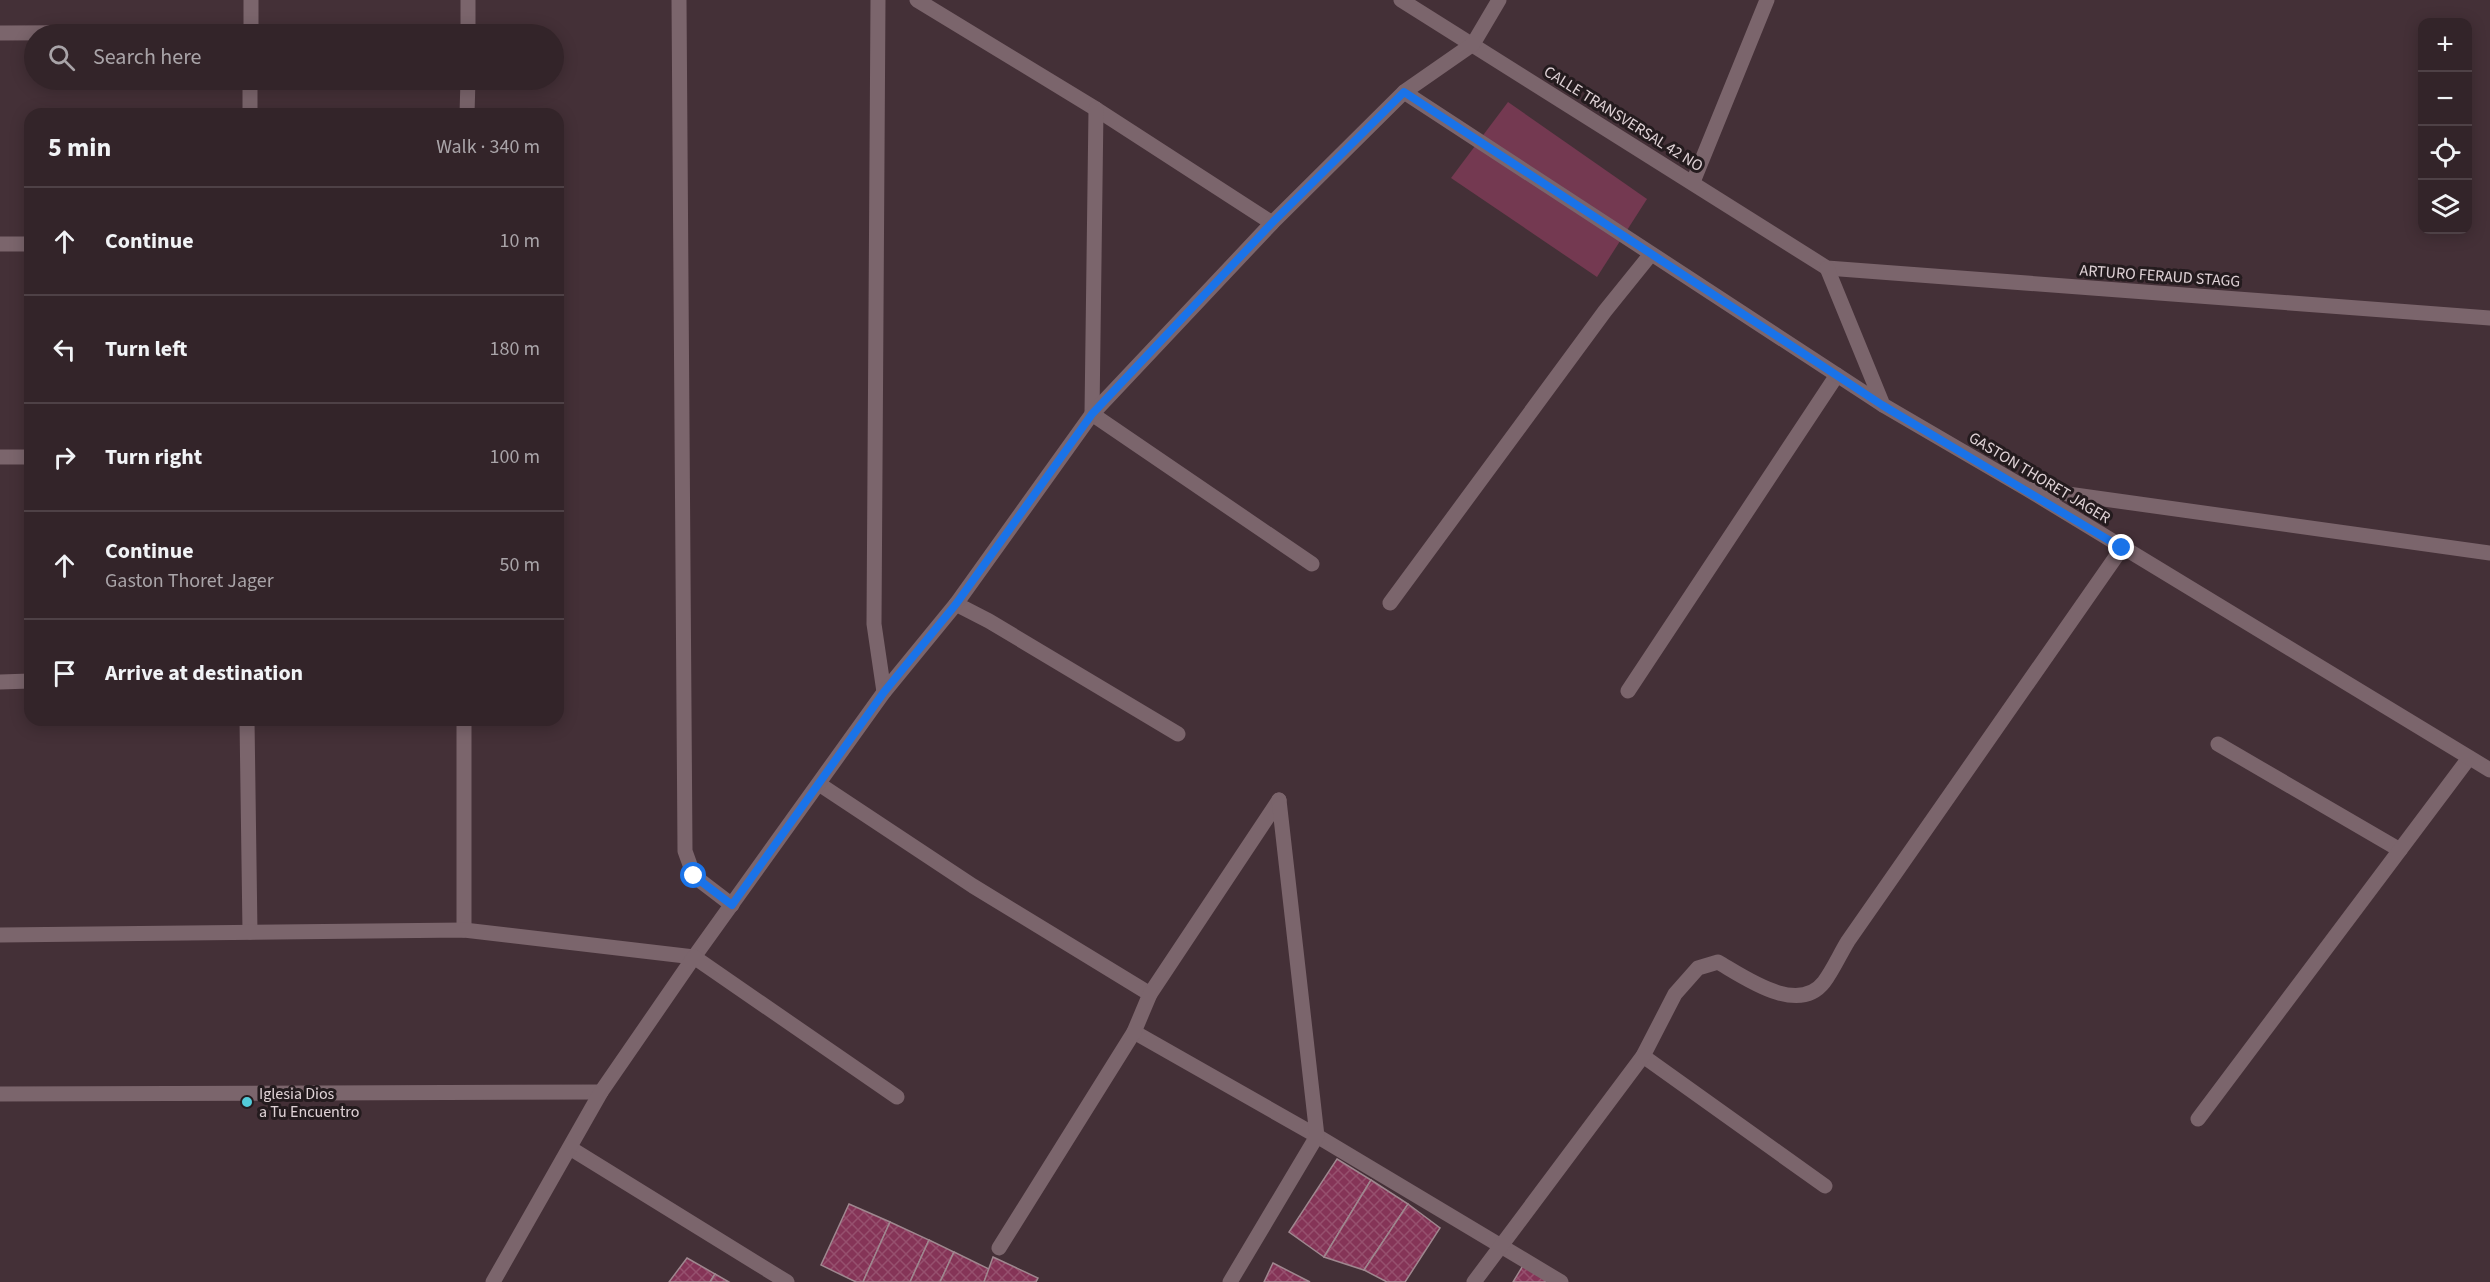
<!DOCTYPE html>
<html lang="en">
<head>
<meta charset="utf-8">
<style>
	body { margin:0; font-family:"Source Sans 3",sans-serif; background:#3b2c31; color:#f1f3f6 }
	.controls { position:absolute; right:18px; top:18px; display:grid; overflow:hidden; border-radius:12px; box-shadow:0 3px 15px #0003 }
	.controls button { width:54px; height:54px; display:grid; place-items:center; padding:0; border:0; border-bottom:2px solid #4e4146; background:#332429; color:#f1f3f6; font:30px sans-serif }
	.stop { position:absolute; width:18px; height:18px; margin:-14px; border:4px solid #1a73e8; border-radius:50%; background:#fff }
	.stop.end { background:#1a73e8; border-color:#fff; box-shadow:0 2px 6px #0008 }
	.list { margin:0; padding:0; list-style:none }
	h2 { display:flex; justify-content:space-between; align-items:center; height:78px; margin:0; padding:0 24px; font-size:26px }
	h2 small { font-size:20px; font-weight:400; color:#a9a4a8 }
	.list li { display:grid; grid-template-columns:39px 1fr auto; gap:18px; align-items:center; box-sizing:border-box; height:108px; padding:0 24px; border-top:2px solid #4e4146 }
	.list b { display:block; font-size:22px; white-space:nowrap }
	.list p { margin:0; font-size:20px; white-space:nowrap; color:#a9a4a8 }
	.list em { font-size:20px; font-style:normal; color:#a9a4a8 }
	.icon { flex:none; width:33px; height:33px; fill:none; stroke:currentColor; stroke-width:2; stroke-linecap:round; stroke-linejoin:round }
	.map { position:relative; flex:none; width:2490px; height:1282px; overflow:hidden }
	.search { position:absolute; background:#332429; box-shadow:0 3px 15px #0003; left:24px; top:24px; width:540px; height:66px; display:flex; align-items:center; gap:15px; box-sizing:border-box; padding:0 21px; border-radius:33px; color:#a9a4a8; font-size:22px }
	.panel { position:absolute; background:#332429; box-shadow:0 3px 15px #0003; left:24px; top:108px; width:540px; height:618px; border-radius:18px }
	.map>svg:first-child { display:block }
</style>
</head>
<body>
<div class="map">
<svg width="2490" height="1282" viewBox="0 0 2490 1282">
	<defs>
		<pattern id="building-cross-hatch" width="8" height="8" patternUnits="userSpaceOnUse" patternTransform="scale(1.5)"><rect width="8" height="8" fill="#853457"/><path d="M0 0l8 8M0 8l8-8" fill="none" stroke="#96506e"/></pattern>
	</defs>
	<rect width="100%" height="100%" fill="#443037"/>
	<!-- green -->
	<polygon fill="#743951" points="1508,102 1647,199 1597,277 1451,178"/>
	<!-- building -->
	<g fill="url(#building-cross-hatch)" stroke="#9f878f" stroke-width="1.5">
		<polygon points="1337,1159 1371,1180 1324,1257 1289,1232"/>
		<polygon points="1371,1180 1408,1204 1364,1270 1324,1257"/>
		<polygon points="849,1204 890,1222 863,1282 856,1282 821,1265"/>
		<polygon points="1408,1204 1440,1228 1405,1282 1387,1282 1364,1270"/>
		<polygon points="890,1222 929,1240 910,1282 863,1282"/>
		<polygon points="929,1240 954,1252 940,1282 910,1282"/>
		<polygon points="954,1252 989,1269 984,1282 940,1282"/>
		<polygon points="993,1257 1038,1278 1036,1282 984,1282"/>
		<polygon points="687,1258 715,1274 710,1282 669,1282"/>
		<polygon points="1527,1259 1550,1274 1545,1282 1513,1282"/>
		<polygon points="1273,1263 1310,1282 1264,1282"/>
		<polygon points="715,1274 729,1282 710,1282"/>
	</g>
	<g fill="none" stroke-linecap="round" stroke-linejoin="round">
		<!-- lane -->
		<g stroke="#7b656c" stroke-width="15">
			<polyline points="1693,182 1767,0"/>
			<polyline points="1390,603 1605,311 1651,254"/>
			<polyline points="1628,691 1837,375"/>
			<polyline points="2218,744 2400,850"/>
			<polyline points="2198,1119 2469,758"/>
		</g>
		<!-- street -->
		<g stroke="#7b656c" stroke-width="15">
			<polyline points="679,0 685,851 694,876 732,905"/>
			<polyline points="878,0 874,624 884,692"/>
			<polyline points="917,0 1096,109 1272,223"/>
			<polyline points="1401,0 1827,268 2490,318"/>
			<polyline points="0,33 251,32"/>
			<polyline points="251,34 251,0"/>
			<polyline points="468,34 468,0"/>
			<polyline points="1404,92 1883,405"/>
			<polyline points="1096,109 1092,414 1312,564"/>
			<polyline points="250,114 250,80"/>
			<polyline points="467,114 468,80"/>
			<polyline points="0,244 30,244"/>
			<polyline points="1827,268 1883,405 2027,489 2490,770"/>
			<polyline points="0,457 30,457"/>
			<polyline points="2032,489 2490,553"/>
			<polyline points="956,604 989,621 1178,734"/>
			<polyline points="0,682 30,681"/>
			<polyline points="247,720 250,932"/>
			<polyline points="819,784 973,886 1150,994"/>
			<polyline points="464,930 464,720"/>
			<polyline points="0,935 464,930 694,957 884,692 956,604 1092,414 1272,223 1404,92 1473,44 1499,0"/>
			<polyline points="1134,1032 1317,1136 1561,1282"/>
			<polyline points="1643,1056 1825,1186"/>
			<polyline points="0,1094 601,1092"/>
			<polyline points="570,1148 787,1282"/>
			<polyline points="999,1248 1134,1032 1150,994 1279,800"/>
			<polyline points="493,1282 601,1092 694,957 897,1097"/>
			<polyline points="1230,1282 1317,1136 1279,800"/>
			<path d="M1474,1282L1643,1056L1675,994L1698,968L1718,962C1744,977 1798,1016 1824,982C1833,970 1840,954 1848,941L2122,548"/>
		</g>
	</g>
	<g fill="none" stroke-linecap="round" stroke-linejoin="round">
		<!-- route -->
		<polyline stroke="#1a73e8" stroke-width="8" points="694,876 732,905 884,692 956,604 1092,414 1272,223 1404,92 1882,405 2122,548"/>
	</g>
	<!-- markers -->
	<circle fill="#52cbd9" stroke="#241b1e" stroke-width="2" cx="247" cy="1102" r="6"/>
	<g text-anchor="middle" stroke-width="6" stroke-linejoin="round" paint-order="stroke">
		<!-- street labels -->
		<g font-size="16" fill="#e0d3d7" stroke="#241b1e">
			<text transform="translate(1624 118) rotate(32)" y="6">CALLE TRANSVERSAL 42 NO</text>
			<text transform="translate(2160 275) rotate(4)" y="6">ARTURO FERAUD STAGG</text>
			<text transform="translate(2040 477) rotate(31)" y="6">GASTON THORET JAGER</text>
		</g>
		<!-- poi labels -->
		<g font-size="16" fill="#e0d3d7" stroke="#241b1e" text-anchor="start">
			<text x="259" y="1099">Iglesia Dios<tspan x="259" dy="18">a Tu Encuentro</tspan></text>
		</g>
	</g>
</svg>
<div class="controls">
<button>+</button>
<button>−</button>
<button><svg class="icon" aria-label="locate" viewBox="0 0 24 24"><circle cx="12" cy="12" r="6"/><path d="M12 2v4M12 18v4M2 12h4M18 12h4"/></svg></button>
<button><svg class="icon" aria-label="layers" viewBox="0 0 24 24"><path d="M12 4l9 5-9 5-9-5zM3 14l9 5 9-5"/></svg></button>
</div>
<div class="stop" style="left:694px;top:876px"></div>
<div class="stop end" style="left:2122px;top:548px"></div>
<div class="search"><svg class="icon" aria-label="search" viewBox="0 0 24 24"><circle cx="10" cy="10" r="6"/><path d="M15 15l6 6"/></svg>Search here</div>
<section class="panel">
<h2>5 min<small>Walk · 340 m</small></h2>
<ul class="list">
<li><svg class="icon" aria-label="ahead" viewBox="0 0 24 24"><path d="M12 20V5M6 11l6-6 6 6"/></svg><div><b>Continue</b></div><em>10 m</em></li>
<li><svg class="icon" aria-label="left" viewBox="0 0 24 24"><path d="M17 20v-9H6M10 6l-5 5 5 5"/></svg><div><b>Turn left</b></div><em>180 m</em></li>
<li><svg class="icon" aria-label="right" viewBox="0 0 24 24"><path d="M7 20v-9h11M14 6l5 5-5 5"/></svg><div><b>Turn right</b></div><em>100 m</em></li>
<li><svg class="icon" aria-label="ahead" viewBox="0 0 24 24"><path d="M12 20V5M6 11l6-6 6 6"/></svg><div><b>Continue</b><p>Gaston Thoret Jager</p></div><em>50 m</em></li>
<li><svg class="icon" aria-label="arrive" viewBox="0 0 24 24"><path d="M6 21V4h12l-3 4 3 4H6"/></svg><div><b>Arrive at destination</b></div></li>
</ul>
</section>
</div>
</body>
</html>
